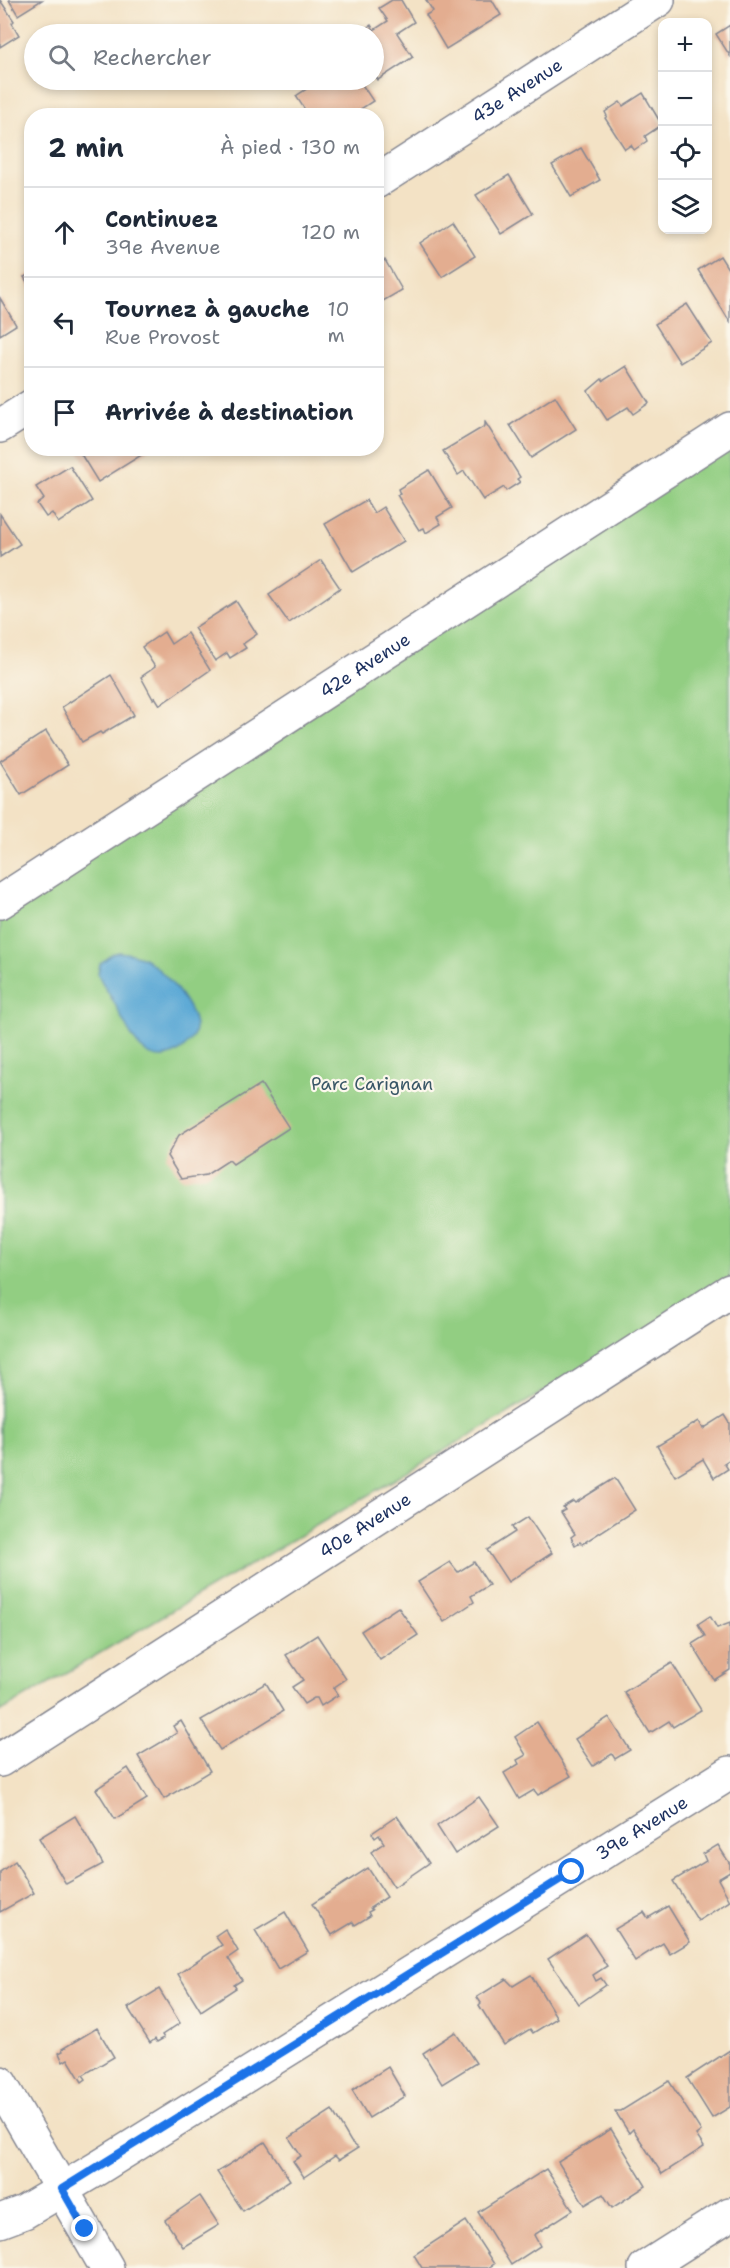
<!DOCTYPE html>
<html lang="fr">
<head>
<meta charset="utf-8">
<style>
	body { margin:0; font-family:"Shantell Sans",sans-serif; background:#f6f6f7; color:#1f2937 }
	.controls { position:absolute; right:18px; top:18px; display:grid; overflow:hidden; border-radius:12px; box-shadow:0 3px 9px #0003 }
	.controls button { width:54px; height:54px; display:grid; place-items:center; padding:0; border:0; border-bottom:2px solid #e0e1e3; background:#fff; color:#1f2937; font:30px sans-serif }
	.stop { position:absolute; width:18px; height:18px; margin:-14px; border:4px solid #1a73e8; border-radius:50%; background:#fff }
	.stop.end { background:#1a73e8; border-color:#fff; box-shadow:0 2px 6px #0008 }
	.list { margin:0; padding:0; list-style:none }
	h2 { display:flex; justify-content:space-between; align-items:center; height:78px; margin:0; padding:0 24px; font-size:26px }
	h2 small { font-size:20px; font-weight:400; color:#747a83 }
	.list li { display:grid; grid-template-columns:39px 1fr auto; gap:18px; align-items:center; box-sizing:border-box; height:90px; padding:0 24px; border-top:2px solid #e0e1e3 }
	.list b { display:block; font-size:22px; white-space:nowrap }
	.list p { margin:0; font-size:20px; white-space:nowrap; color:#747a83 }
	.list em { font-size:20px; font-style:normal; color:#747a83 }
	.icon { flex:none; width:33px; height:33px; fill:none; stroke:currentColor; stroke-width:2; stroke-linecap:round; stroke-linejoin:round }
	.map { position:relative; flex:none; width:730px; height:2268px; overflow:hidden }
	.search { position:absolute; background:#fff; box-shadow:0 3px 9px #0003; left:24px; top:24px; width:360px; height:66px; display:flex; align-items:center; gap:15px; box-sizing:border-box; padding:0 21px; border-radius:33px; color:#747a83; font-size:22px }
	.panel { position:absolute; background:#fff; box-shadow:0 3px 9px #0003; left:24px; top:108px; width:360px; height:348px; border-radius:24px }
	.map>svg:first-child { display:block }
</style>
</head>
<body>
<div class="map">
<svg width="730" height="2268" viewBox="0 0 730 2268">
	<rect width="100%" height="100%" fill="#fbf7ec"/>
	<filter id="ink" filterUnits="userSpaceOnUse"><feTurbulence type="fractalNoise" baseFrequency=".0167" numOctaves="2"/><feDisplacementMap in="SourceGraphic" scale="12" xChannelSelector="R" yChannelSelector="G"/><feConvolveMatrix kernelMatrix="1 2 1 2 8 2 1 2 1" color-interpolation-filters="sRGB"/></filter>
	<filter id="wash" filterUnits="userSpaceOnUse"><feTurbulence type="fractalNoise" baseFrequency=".008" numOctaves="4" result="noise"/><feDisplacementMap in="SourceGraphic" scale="24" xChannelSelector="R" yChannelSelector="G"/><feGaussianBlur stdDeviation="1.35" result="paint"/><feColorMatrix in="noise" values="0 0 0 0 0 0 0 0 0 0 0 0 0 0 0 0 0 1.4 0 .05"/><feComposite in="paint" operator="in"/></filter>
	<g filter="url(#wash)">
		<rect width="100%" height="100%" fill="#f3e2c5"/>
		<!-- green -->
		<polygon fill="#92ce82" stroke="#567e70" stroke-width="1.5" points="730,431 730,1282 0,1712 0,907"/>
		<!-- water -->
		<path fill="#5ba9d5" stroke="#3b6c9a" stroke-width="1.5" d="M119,952C126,953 134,954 141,957C160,965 196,1007 195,1029C194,1039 185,1048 176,1053C142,1070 127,1028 116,1006C110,995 103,985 98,974L100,964L112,954Z"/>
		<g id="blocks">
			<!-- building -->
			<g fill="#e3ad90">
				<polygon points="0,0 14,21 12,23 19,35 0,47"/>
				<polygon points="9,0 42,0 18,15"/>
				<polygon points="392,0 401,0 414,22 397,33 413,57 378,80 374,74 374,34 356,34 371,25 374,30 388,21 379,8"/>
				<polygon points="426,0 492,0 501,15 446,49 426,15 433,11"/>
				<polygon points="730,25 730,56 716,34"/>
				<polygon points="307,80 338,80 340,82 345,80 359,80 373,101 356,112 358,116 309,116 296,96 311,86"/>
				<polygon points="643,93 662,125 645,136 647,141 634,150 631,145 625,149 605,118 607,116 605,112 620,102 623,106"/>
				<polygon points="581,148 600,180 571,197 552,165"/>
				<polygon points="509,175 533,214 501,234 476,195"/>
				<polygon points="453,221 475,256 442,277 420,243"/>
				<polygon points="720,256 730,272 730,322 698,270"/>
				<polygon points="385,260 402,290 376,305 376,265"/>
				<polygon points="32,273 32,290 24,277"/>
				<polygon points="0,298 16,325 0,335"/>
				<polygon points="687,304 712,343 680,363 655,324"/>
				<polygon points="626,366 649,403 633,414 628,407 607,420 588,391 602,379 603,381"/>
				<polygon points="555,396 576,429 531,458 510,425"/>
				<polygon points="485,422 520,477 517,479 520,482 506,491 504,487 483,500 464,471 458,475 443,451 485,426"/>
				<polygon points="82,448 147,448 148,451 98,482 79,451"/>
				<polygon points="70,466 92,501 58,523 52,513 46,517 37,504 44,499 36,487"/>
				<polygon points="429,470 452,508 437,517 441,524 426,533 424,528 419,530 397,495 400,494 398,489"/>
				<polygon points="366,500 374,513 383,507 404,541 353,572 325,524"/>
				<polygon points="0,514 20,544 0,557"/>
				<polygon points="321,560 340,588 289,623 269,595"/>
				<polygon points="236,601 257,634 243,644 246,648 230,658 227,653 215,661 194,628"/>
				<polygon points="164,632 171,644 187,633 210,670 160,705 155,697 153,699 141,677 155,667 142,647"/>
				<polygon points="111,675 134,715 102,734 100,732 82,742 62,707"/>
				<polygon points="46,731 68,765 21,795 0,761"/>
				<polygon points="261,1084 289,1128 233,1164 229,1160 206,1175 181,1179 167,1156 179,1135"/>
				<polygon points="725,1415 730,1423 730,1459 724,1463 728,1469 714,1478 703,1459 675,1476 657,1446 699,1421 703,1429"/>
				<polygon points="615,1478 635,1510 582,1544 580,1542 575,1545 571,1537 575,1534 561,1512 565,1510 563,1507 573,1501 575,1503"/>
				<polygon points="528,1517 552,1553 508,1582 487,1550 515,1532 512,1527"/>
				<polygon points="450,1562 458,1572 474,1562 489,1585 471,1596 474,1602 444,1622 418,1582"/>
				<polygon points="398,1607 418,1635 380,1660 361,1631"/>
				<polygon points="710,1616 717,1628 730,1623 730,1670 714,1680 692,1644 705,1636 698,1624"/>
				<polygon points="317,1635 346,1679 333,1688 338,1695 321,1706 317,1698 314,1698 304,1704 292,1687 303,1680 286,1655"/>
				<polygon points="672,1663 701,1710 673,1727 669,1721 650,1733 624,1692"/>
				<polygon points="266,1683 283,1711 220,1750 201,1720"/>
				<polygon points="609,1717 630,1750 615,1759 612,1754 593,1766 575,1739"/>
				<polygon points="181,1721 210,1771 164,1799 138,1756 177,1733 173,1726"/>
				<polygon points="537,1722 571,1776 538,1795 534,1790 519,1799 504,1773 519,1764 517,1760 526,1755 515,1737"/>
				<polygon points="128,1768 147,1799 115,1819 96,1789"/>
				<polygon points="479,1797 499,1826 455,1854 437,1826"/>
				<polygon points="75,1816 103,1864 66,1884 39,1838"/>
				<polygon points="397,1816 429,1863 394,1887 371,1852 384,1843 379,1835 375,1838 372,1833"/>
				<polygon points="718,1845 730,1864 730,1872 718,1879 730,1901 698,1921 673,1881 706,1861 703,1854"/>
				<polygon points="15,1861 34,1893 0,1912 0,1872"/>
				<polygon points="368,1868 387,1897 370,1908 372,1910 368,1912 370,1916 355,1925 353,1922 332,1935 312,1904"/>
				<polygon points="668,1906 690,1942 670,1954 663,1943 635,1961 615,1929 644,1912 648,1918"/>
				<polygon points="285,1912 308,1951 278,1969 255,1930"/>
				<polygon points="225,1929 238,1951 228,1958 242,1980 234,1985 236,1988 201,2011 178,1974 222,1945 215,1936"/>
				<polygon points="586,1934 607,1966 593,1975 596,1981 601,1978 606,1985 579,2004 548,1959"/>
				<polygon points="531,1975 557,2018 533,2033 530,2029 504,2045 479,2005 481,2003 477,1997 506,1979 513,1986"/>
				<polygon points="159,1989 180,2023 162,2035 164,2038 157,2042 155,2039 150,2043 128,2008"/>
				<polygon points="97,2028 114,2057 83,2075 86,2079 82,2082 68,2059 63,2062 59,2053 63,2051 62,2049"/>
				<polygon points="455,2032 476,2063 442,2084 423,2053"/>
				<polygon points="730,2050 730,2107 712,2118 687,2078"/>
				<polygon points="388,2067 405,2096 369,2118 352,2090"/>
				<polygon points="669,2081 701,2131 696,2135 704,2147 662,2174 633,2129 629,2133 615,2111 621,2111"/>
				<polygon points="332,2110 351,2142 358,2148 339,2160 335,2156 304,2177 293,2161 301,2156 289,2138"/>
				<polygon points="611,2129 646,2186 612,2208 603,2194 585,2205 558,2162"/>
				<polygon points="265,2142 290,2180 243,2211 217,2172"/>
				<polygon points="546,2169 573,2210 534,2235 540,2246 511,2265 478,2212"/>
				<polygon points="200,2196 219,2225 183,2247 165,2220"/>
				<polygon points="466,2221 494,2264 488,2268 422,2268 414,2255"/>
			</g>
		</g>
	</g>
	<g filter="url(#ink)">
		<use href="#blocks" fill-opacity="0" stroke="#878892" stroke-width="1.5"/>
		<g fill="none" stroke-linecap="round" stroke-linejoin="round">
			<!-- minor casing -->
			<g stroke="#878892" stroke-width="36">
				<g id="minor">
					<path id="s1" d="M376,182L658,0"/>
					<polyline points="0,426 32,406"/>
					<path id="s2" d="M0,902L730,429"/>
					<path id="s3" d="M0,1760L730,1291"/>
					<path id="s4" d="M0,2221L24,2212L98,2168L730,1773"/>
					<polyline points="645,2268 730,2214"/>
				</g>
			</g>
			<!-- tertiary casing -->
			<g stroke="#878892" stroke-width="36">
				<polyline id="tertiary" points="0,2083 107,2268"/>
			</g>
			<!-- minor -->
			<use href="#minor" stroke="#fff" stroke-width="33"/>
			<!-- tertiary -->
			<use href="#tertiary" stroke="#fff" stroke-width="33"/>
		</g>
	</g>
	<g fill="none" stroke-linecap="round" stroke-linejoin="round" filter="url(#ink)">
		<!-- route -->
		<polyline stroke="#1a73e8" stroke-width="8" points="85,2229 62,2189 572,1872"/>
	</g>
	<g text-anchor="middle" stroke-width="4.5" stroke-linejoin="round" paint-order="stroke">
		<!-- street labels -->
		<g font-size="18" fill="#1b2f5e" stroke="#fbf7ec">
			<text dy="6" stroke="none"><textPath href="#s1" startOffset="168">43e Avenue</textPath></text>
			<text dy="6" stroke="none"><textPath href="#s2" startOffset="435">42e Avenue</textPath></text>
			<text dy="6" stroke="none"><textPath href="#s3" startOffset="434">40e Avenue</textPath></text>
			<text dy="6" stroke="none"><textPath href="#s4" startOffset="753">39e Avenue</textPath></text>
		</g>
		<!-- park labels -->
		<g font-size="18" fill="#395767" stroke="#fbf7ec">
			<text x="372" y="1090">Parc Carignan</text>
		</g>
	</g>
</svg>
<div class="controls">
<button>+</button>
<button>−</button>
<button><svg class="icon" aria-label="locate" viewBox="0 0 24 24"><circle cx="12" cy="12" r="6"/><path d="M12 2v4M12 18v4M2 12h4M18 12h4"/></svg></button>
<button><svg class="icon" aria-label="layers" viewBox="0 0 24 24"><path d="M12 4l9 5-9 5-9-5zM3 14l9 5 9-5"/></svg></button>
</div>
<div class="stop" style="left:572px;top:1872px"></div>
<div class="stop end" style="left:85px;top:2229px"></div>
<div class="search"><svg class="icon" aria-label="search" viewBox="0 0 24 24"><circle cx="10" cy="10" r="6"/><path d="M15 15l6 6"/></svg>Rechercher</div>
<section class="panel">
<h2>2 min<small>À pied · 130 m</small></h2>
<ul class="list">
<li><svg class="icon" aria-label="ahead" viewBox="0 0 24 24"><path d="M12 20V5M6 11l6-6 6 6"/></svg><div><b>Continuez</b><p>39e Avenue</p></div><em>120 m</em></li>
<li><svg class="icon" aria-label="left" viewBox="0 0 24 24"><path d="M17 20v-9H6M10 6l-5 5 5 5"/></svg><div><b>Tournez à gauche</b><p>Rue Provost</p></div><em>10 m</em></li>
<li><svg class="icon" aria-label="arrive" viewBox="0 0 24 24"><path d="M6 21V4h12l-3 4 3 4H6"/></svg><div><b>Arrivée à destination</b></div></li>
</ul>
</section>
</div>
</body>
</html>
